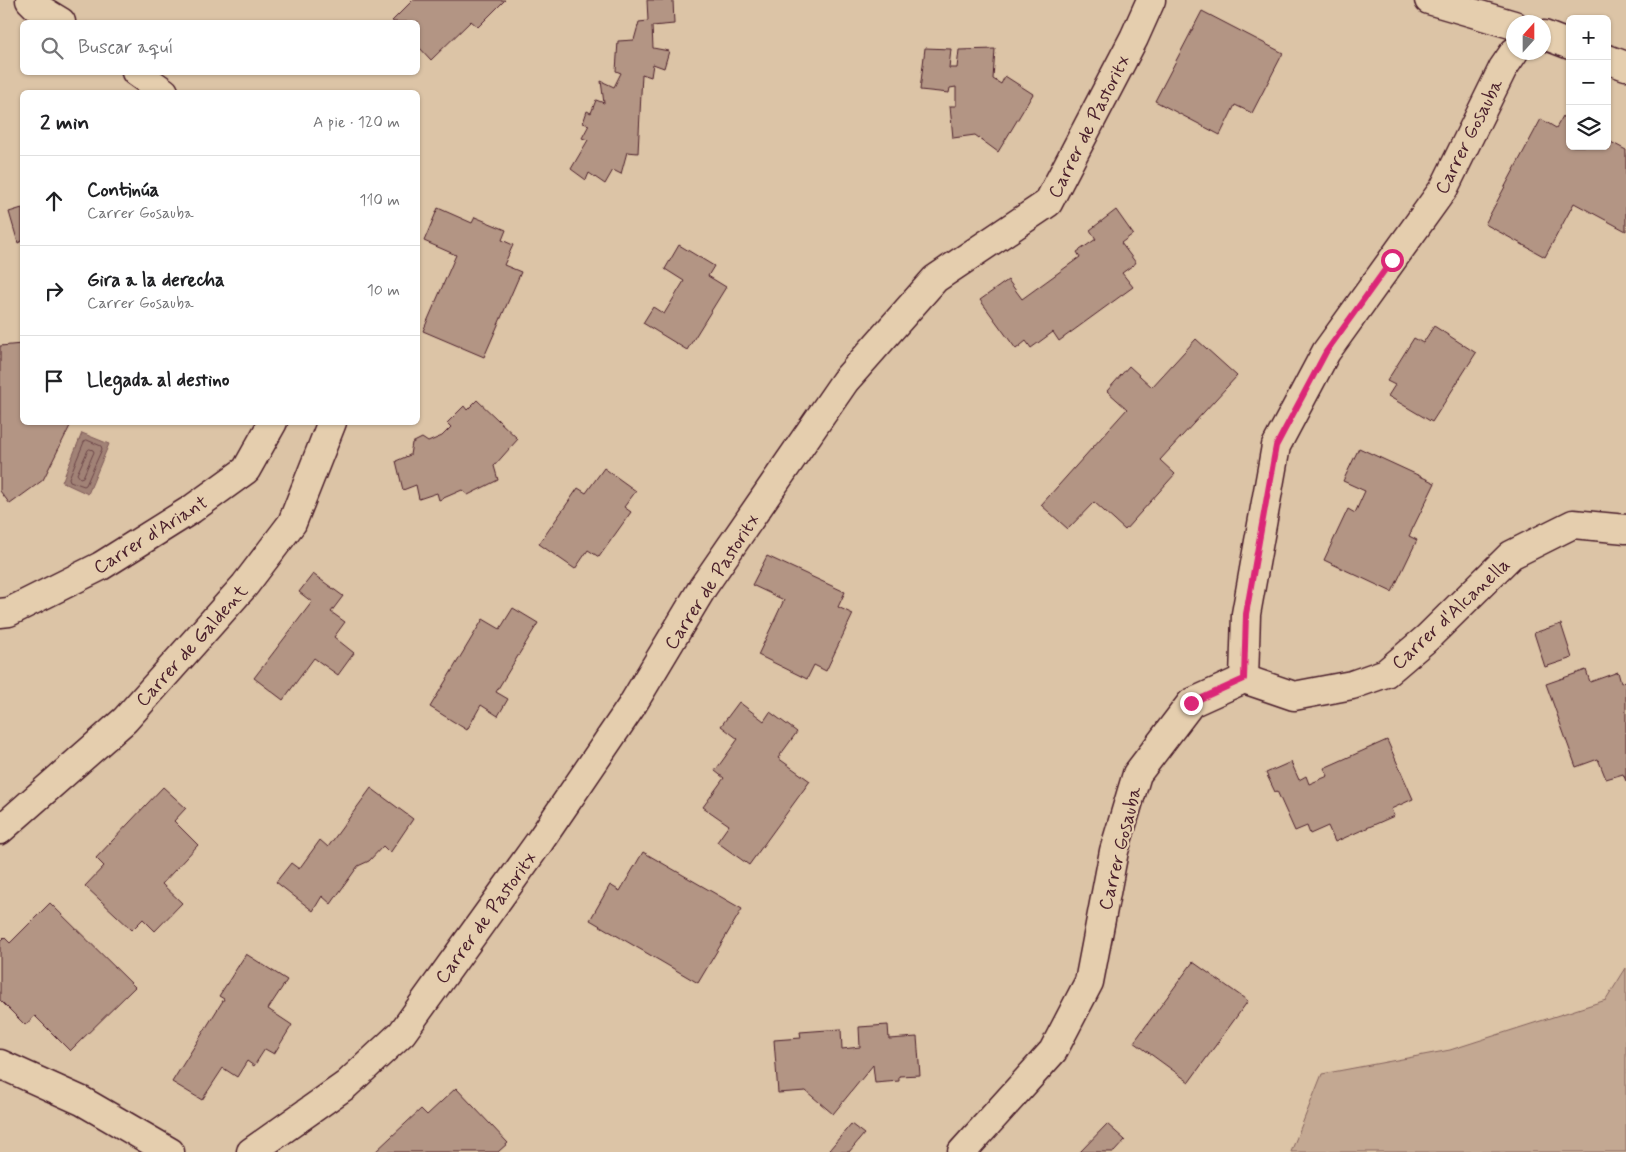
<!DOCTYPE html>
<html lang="es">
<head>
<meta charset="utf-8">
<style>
	body { margin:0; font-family:Mynerve,sans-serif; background:#f2f2f2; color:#202124 }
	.controls { position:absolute; right:15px; top:15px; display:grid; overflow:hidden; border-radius:8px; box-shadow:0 1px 4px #0004 }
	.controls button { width:45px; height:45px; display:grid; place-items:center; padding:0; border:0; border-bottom:1px solid #e0e0e0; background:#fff; color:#202124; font:25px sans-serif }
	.compass { position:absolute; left:1506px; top:15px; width:45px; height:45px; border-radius:50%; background:#fff; box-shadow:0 1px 4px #0004; rotate:21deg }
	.stop { position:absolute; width:15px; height:15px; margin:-11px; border:4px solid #db2777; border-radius:50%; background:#fff }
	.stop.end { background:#db2777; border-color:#fff; box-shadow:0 1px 5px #0008 }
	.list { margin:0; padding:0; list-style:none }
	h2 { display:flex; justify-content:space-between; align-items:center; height:65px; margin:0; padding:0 20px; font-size:21px }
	h2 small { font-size:16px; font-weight:400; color:#757577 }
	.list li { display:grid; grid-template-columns:32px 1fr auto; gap:15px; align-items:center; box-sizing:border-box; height:90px; padding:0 20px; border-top:1px solid #e0e0e0 }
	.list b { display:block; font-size:19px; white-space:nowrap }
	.list p { margin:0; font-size:16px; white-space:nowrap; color:#757577 }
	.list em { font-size:16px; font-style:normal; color:#757577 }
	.icon { flex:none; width:28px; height:28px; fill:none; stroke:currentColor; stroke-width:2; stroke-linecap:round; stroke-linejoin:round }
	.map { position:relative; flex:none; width:1626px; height:1152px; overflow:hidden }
	.search { position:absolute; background:#fff; box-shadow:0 1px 4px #0004; left:20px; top:20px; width:400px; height:55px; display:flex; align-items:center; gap:12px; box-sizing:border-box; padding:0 18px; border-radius:8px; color:#757577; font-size:19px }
	.panel { position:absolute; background:#fff; box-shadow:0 1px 4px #0004; left:20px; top:90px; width:400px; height:335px; border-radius:8px }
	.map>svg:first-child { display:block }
</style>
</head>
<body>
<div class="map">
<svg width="1626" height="1152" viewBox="0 0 1626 1152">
	<rect width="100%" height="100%" fill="#dcc4a6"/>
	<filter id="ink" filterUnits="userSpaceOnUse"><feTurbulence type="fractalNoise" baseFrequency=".02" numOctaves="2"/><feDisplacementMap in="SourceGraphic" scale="10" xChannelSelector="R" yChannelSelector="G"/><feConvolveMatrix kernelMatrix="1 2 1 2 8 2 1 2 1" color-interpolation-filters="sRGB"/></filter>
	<g filter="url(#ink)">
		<!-- green -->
		<polygon fill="#c3a892" stroke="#86645e" points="1626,968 1626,1152 1291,1152 1322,1074 1450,1050 1606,1000"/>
		<!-- water -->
		<polygon fill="#a18276" stroke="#7e5a58" points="82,433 109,444 88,494 62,482"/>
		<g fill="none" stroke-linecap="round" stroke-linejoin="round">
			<!-- shore -->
			<g stroke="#6d4749" stroke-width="1">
				<polygon points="87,440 101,446 102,449 86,485 84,486 70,481 69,478 84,442"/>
				<polygon points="90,449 93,450 94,452 83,477 80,478 77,474 88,450"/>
			</g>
		</g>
		<!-- building -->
		<g fill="#b39584" stroke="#4a1f2b">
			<polygon points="413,0 505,0 478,27 471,21 431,60 418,46 418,22 394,22 392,21"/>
			<polygon points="647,0 673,0 674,24 652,26 653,48 669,51 664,68 653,64 651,77 642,74 638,153 627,152 621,174 613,170 605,184 589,173 586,180 571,169 588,140 582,138 589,125 583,123 587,111 591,113 596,100 604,103 601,81 614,87 621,73 616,71 618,41 634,40 639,22 648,21"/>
			<polygon points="1202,11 1283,53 1252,113 1235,105 1220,135 1155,101"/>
			<polygon points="925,48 951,49 949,68 957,68 959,50 995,49 993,79 1001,84 1005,76 1033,94 998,152 975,135 953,138 950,106 956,106 956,87 950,88 949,93 920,90"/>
			<polygon points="1563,116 1570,119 1570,146 1607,146 1607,140 1626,150 1626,231 1574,203 1545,257 1485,224 1541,119 1556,128"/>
			<polygon points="22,208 22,241 18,243 9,212"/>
			<polygon points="438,208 472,223 475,217 506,230 502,240 513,245 504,265 521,272 484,357 423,331 456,255 424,241"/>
			<polygon points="1116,210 1133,234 1121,243 1136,263 1122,273 1133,287 1059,341 1053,332 1031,348 1026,341 1016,349 980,300 1008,280 1022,299 1080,257 1077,252 1096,239 1090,230"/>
			<polygon points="679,245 714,266 708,276 726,287 687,350 643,323 653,307 664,314 684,281 665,269"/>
			<polygon points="1434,326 1476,353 1432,422 1388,396 1395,385 1387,381 1414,338 1423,343"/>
			<polygon points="1196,339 1237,376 1160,460 1175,474 1125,530 1094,502 1068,529 1041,505 1127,409 1107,391 1129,366 1152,387"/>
			<polygon points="22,344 22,422 72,422 43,480 10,504 0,491 0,346"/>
			<polygon points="477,400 518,439 494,466 498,480 468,495 462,490 439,500 437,493 419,499 416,485 403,490 396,461 410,455 412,443 422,438 428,442 442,436 451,427 447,423 464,406 467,410"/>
			<polygon points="1359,448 1435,483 1409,536 1417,540 1392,592 1324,560 1348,509 1355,513 1365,491 1343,481"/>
			<polygon points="604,468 636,491 624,507 631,512 599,557 588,550 575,569 539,544 578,488 586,493"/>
			<polygon points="767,556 845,592 838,607 853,614 826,671 814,665 807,679 758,655 784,600 752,585"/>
			<polygon points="313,574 343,596 331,612 345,622 334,637 354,653 338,675 314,658 283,700 254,678 312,602 299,592"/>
			<polygon points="513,608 538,623 496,692 508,699 498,716 481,705 467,730 430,707 483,619 500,629"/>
			<polygon points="1561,624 1572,658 1545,667 1534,633"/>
			<polygon points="1586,670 1590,682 1618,672 1621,683 1626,681 1626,781 1623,774 1606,779 1598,759 1576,767 1546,684"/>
			<polygon points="739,702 764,721 770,712 797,732 778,758 810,781 749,865 717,842 729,825 703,807 724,778 715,771 738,739 721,726"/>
			<polygon points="1387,740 1413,799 1391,809 1394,816 1335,842 1328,826 1310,834 1307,826 1295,831 1277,791 1275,792 1266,773 1291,762 1299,780 1306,776 1309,784 1328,776 1324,768"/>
			<polygon points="163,787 186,808 174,821 198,845 162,884 182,903 155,931 143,919 132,930 85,886 104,866 96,858"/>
			<polygon points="371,788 413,819 390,853 383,846 369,861 358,866 331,904 322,896 313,911 276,882 291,863 299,869 320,840 328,847"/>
			<polygon points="643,852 742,909 698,983 590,920 610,885 620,891"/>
			<polygon points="50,903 135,987 70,1051 35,1016 25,1025 0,1000 0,941 4,937 10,943"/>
			<polygon points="246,954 287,980 268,1009 292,1025 274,1054 265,1049 254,1066 247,1061 237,1077 223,1068 202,1100 172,1082 224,999 219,996"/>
			<polygon points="1193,962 1248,1001 1189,1082 1134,1042"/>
			<polygon points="888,1025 889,1039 917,1037 920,1075 899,1076 899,1081 875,1083 873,1065 833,1114 806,1091 778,1093 774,1040 801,1038 800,1032 841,1029 842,1049 860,1047 859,1027"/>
			<polygon points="456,1088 508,1143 498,1152 375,1152 421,1109 427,1115"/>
			<polygon points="851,1124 864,1134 849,1152 834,1152 830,1149"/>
			<polygon points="1107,1124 1125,1140 1114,1152 1080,1152"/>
		</g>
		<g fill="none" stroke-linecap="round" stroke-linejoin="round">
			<!-- street casing -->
			<g stroke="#4a1f2b" stroke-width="31">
				<g id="street">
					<polyline points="30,0 38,8 61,22"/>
					<polyline points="1429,0 1514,25"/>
					<polyline points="1544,35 1570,45"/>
					<polyline points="1607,59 1626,66"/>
					<polyline points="136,72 164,92"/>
					<polyline points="0,613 9,612 101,566 192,509 246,470 273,422"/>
					<polyline points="1244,679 1294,696 1352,685 1386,673 1427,638 1511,555 1573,524 1626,529"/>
					<polyline points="0,830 125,720 245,585 292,523 332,422"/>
					<polyline points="0,1064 82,1101 170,1152"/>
					<polyline points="251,1152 346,1085 402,1033 540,841 631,707 703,587 845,381 935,279 1048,203 1134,38 1151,0"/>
					<polyline points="962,1152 1053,1051 1089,982 1114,851 1137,774 1191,703 1244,679 1246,614 1276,446 1326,352 1444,188 1503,68 1514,52"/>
				</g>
			</g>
			<!-- street -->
			<use href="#street" stroke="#e5ceae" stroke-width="28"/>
		</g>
	</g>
	<g fill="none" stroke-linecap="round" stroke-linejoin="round" filter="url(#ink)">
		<!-- route -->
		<polyline stroke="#db2777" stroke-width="6" points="1191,703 1244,679 1246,614 1276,446 1326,352 1392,260"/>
	</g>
	<g text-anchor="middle" stroke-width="4.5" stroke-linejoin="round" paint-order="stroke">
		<!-- street labels -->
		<g font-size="19" fill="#4a1f2b" stroke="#e5ceae">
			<text transform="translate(1088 126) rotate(-63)" y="7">Carrer de Pastoritx</text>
			<text transform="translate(1468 136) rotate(-63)" y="7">Carrer Gosauba</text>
			<text transform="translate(150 534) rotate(-32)" y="7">Carrer d'Ariant</text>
			<text transform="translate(711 581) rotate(-57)" y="7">Carrer de Pastoritx</text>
			<text transform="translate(1450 613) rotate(-43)" y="7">Carrer d'Alcanella</text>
			<text transform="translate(191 645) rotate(-48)" y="7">Carrer de Galdent</text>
			<text transform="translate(1119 848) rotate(-76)" y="7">Carrer Gosauba</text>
			<text transform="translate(485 917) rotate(-54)" y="7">Carrer de Pastoritx</text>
		</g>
	</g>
</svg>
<div class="controls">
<button>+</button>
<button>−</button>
<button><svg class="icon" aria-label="layers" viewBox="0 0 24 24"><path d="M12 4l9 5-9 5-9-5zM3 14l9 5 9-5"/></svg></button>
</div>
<svg class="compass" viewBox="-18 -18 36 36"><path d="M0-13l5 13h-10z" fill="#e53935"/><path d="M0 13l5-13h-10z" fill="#757577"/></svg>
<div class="stop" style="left:1392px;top:260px"></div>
<div class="stop end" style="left:1191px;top:703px"></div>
<div class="search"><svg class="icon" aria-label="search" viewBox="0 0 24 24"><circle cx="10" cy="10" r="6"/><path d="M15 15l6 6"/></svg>Buscar aquí</div>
<section class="panel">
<h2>2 min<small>A pie · 120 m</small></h2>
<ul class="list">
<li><svg class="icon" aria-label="ahead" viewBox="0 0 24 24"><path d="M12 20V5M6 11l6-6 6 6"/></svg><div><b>Continúa</b><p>Carrer Gosauba</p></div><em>110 m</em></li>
<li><svg class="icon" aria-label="right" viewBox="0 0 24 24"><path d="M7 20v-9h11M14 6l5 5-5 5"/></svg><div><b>Gira a la derecha</b><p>Carrer Gosauba</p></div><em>10 m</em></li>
<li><svg class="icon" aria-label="arrive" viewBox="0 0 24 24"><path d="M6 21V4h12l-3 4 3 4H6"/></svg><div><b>Llegada al destino</b></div></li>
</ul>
</section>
</div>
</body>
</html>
